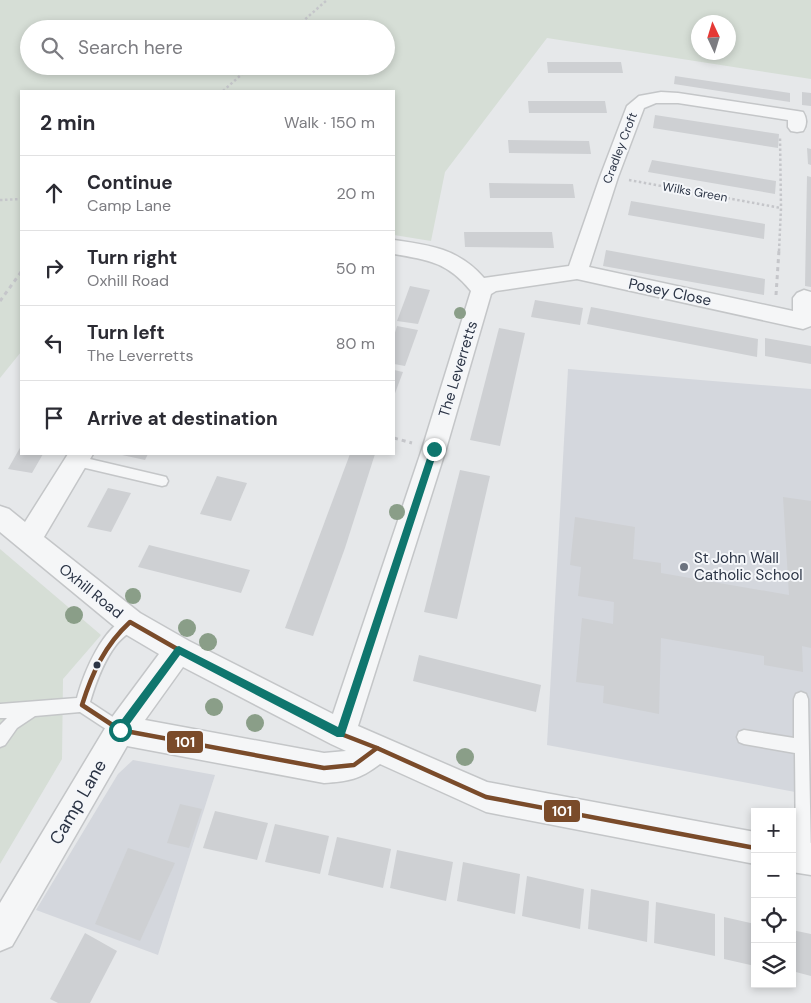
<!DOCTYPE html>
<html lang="en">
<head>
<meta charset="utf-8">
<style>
	body { margin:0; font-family:"DM Sans",sans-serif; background:#f2f2f3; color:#2b2b33 }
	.controls { position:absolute; right:15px; bottom:15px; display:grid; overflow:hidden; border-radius:0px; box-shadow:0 2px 8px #0003 }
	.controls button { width:45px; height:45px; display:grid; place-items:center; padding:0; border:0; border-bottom:1px solid #e1e1e2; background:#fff; color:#2b2b33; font:25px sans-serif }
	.compass { position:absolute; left:691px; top:15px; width:45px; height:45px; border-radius:50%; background:#fff; box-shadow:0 2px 8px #0003; rotate:356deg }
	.stop { position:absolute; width:15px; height:15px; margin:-11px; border:4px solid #0f766e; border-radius:50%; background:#fff }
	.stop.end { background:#0f766e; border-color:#fff; box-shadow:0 1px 5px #0008 }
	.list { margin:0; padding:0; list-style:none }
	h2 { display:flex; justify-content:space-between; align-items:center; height:65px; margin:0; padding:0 20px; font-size:21px }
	h2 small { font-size:16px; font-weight:400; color:#7c7c81 }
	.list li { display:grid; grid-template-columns:32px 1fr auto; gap:15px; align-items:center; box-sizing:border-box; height:75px; padding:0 20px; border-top:1px solid #e1e1e2 }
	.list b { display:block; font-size:19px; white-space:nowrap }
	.list p { margin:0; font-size:16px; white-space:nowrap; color:#7c7c81 }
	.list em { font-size:16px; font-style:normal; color:#7c7c81 }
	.icon { flex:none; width:28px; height:28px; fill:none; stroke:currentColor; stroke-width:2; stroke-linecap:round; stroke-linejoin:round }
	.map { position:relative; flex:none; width:811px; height:1003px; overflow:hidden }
	.search { position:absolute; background:#fff; box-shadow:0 2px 8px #0003; left:20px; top:20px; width:375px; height:55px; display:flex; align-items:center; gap:12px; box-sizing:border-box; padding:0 18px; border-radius:28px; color:#7c7c81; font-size:19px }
	.panel { position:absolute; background:#fff; box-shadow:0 2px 8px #0003; left:20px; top:90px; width:375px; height:365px; border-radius:0px }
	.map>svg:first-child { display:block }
</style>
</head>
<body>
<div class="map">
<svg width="811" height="1003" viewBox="0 0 811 1003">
	<rect width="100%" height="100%" fill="#e6e8ea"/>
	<!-- built -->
	<g fill="#d4d7dd">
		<polygon points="568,369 811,389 811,795 547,745"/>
		<polygon points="133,760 215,775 158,955 36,910 118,774"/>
	</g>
	<!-- green -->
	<g fill="#d6ded6" fill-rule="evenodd">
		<path d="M0,0H811V79L547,38L445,172L431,241L394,235V91H21V352L0,378ZM698,22H728V52H698ZM29,29H386V66H29Z"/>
		<polygon points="0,549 101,635 63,679 62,759 0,864"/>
	</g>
	<!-- building -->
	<g fill="#ced0d3">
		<polygon points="547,62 621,62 623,73 548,73"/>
		<polygon points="675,76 790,93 790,102 674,84"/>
		<polygon points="802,92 811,93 811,106 802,105"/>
		<polygon points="528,101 605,101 607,113 529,113"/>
		<polygon points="655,115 779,134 778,148 653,128"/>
		<polygon points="508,140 589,141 591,154 509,153"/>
		<polygon points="807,148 811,149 811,165 808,164"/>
		<polygon points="652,160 776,181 775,194 648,172"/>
		<polygon points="807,176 811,177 811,287 805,286"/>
		<polygon points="489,183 573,184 575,198 490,198"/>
		<polygon points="631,201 765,224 764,239 628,215"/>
		<polygon points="464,232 552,232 554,248 465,247"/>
		<polygon points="606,250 765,279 764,295 603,266"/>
		<polygon points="410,286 430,290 418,324 397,321"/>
		<polygon points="535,300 583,308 580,325 531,317"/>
		<polygon points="591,307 758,339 757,357 587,324"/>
		<polygon points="397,326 418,330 405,366 394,364 394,336"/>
		<polygon points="499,328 525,333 500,446 470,440"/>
		<polygon points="765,338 811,346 811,364 765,356"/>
		<polygon points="394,370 403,372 394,396"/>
		<polygon points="21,446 21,454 43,454 32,473 8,469"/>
		<polygon points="123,454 148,454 145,460 122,455"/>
		<polygon points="350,454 375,454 345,548 313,636 285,628"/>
		<polygon points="460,470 490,476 457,619 424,612"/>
		<polygon points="217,476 247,483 231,521 200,514"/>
		<polygon points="108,488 131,493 111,532 87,527"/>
		<polygon points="783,497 811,501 811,648 802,646 803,672 764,665 764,656 661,638 659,714 603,703 604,686 576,682 582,618 613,624 614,602 578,596 581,567 570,565 575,517 635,527 633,559 661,563 661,573 789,595"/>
		<polygon points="149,545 177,552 250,570 241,593 138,567"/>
		<polygon points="419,655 541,685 536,712 413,681"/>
		<polygon points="180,804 202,809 189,848 167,843"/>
		<polygon points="215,811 268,823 257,860 203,848"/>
		<polygon points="275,824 329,836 320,874 265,862"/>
		<polygon points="337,837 391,849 383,888 328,875"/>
		<polygon points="128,848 175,863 140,941 95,924"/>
		<polygon points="397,850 453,862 446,901 390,888"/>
		<polygon points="463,862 520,874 515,914 457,901"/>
		<polygon points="527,876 584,889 580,929 522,916"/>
		<polygon points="591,889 649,901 647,942 588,929"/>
		<polygon points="656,902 715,914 715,956 654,943"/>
		<polygon points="724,917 755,924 755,966 724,959"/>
		<polygon points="792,930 811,934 811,976 792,971"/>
		<polygon points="85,933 117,951 90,1003 58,1003 50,999"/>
	</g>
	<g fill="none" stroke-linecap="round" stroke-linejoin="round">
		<!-- lane casing -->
		<g stroke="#c4c6c8" stroke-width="3">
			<g id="lane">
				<polygon points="77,456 162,476 166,477 168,481 166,485 162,486 77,466 73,465 71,461 73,457"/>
				<path d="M130,616L135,618L137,622C133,631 122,637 116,645C103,662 96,682 90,702L125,725L127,730L125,735L120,737L115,735L80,712L35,716L17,728L5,745L0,747V725L7,718H0V704L77,698C84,672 103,626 130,616Z"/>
				<polygon points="801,692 806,694 808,699 811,860 810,864 804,866 798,864 796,858 795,753 744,744 739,742 737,737 739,732 744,730 794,738 794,699 796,694"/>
			</g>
		</g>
		<!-- street casing -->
		<g stroke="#c4c6c8" stroke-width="3">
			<g id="street">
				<path d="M661,92L678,93L797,111L803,112C807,118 807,125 803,131L797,132L791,131L788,127V120L678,103H656L644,108L618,177L589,267L793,311V298L797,293L804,290L811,292V326L803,329L577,279L496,291L491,294L446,449L358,726L487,782L755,832V864L486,812L380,764C359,780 349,781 324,783L127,746L12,946L0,951V903L110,720L159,654L120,631L0,532V506L9,509L25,522L68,454H93L44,537L140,613L189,641L333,714L422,449L471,291C447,262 429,260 394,254V240C430,245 459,249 484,278L569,266L600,177L627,106L639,96ZM183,667L331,744L346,751L324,753L145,720Z"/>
				<polygon points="792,840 811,843 811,875 792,872"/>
			</g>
		</g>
		<!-- path-far1 -->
		<g stroke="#c5c6ca" stroke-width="2.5" stroke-dasharray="2.5 2.5" stroke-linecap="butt">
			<polyline points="294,29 327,0"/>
			<polyline points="223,91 251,66"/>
			<polyline points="629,180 781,208"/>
			<polyline points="0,200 21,199"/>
			<polyline points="779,251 781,208 780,137"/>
		</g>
		<!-- path -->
		<g stroke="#c5c6ca" stroke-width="3" stroke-dasharray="4 4" stroke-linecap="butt">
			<polyline points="776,295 779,250"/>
			<polyline points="0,301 21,272"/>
			<polyline points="394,438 412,443"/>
		</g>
		<!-- lane -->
		<use href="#lane" fill="#f5f6f7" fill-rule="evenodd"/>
		<!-- street -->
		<use href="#street" fill="#f5f6f7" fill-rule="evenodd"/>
		<!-- bus-1 casing -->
		<g stroke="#f4f6f9" stroke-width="8">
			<g id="bus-1">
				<path d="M130,622L179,650L341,734L377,748L354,765L324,768L120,730L82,705C92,673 105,645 130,622Z"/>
				<polyline points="377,748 486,797 755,848"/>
			</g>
		</g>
		<!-- bus-1 -->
		<use href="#bus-1" stroke="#7a4b2a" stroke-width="4.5"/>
	</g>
	<!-- trees -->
	<g fill="#8a9e88">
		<circle cx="460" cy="313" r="6"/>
		<circle cx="397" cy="512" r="8"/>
		<circle cx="133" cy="596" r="8"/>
		<circle cx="74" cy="615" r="9"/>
		<circle cx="187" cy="628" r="9"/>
		<circle cx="208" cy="642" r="9"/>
		<circle cx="214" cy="707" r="9"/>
		<circle cx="255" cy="723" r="9"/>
		<circle cx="465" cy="757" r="9"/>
	</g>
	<!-- route -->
	<polygon fill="#0f766e" points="434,446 438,449 344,737 337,737 180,655 123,733 117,733 117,726 176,647 179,646 338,727 430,449"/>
	<!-- markers -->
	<circle fill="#6c737f" stroke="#f4f6f9" stroke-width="2" cx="684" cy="567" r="5"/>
	<circle fill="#2b3445" stroke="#f4f6f9" stroke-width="2" cx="97" cy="665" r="4.5"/>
	<g text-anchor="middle" stroke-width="4" stroke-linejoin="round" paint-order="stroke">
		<!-- far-street labels -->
		<g font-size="12" fill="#2b3445" stroke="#f4f6f9">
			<text transform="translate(620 148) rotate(-69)" y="4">Cradley Croft</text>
			<text transform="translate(695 192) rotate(10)" y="4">Wilks Green</text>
		</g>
		<!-- street labels -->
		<g font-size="15" fill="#2b3445" stroke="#f4f6f9">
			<text transform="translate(670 292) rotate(12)" y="5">Posey Close</text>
			<text transform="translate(458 369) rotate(-73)" y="5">The Leverretts</text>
			<text transform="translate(91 591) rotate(39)" y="5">Oxhill Road</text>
		</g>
		<!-- poi labels -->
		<g font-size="15" fill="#2b3445" stroke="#f4f6f9" text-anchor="start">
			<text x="694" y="563">St John Wall<tspan x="694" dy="17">Catholic School</tspan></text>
		</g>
		<!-- near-street labels -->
		<g font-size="18" fill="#2b3445" stroke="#f4f6f9">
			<text transform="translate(78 802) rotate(-60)" y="6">Camp Lane</text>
		</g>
	</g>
	<g stroke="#f4f6f9" stroke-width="2">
		<rect x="166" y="730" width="38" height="24" rx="5" fill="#7a4b2a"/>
		<rect x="543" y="799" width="38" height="24" rx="5" fill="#7a4b2a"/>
	</g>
	<g font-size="14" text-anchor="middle" font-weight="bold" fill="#fff">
		<text x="185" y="747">101</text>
		<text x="562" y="816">101</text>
	</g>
</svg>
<div class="controls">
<button>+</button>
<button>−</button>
<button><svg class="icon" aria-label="locate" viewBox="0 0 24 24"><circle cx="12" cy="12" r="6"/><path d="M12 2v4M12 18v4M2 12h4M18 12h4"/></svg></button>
<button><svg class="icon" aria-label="layers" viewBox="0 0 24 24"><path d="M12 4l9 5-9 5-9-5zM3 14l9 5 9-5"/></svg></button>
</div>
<svg class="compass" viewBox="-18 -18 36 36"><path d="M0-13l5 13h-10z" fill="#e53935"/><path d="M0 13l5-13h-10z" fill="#7c7c81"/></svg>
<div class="stop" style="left:120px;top:730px"></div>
<div class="stop end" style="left:434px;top:449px"></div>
<div class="search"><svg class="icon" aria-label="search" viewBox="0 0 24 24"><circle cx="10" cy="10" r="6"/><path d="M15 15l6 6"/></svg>Search here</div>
<section class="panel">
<h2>2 min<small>Walk · 150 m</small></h2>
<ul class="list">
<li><svg class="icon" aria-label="ahead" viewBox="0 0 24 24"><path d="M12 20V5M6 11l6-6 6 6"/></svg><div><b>Continue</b><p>Camp Lane</p></div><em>20 m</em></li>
<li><svg class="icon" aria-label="right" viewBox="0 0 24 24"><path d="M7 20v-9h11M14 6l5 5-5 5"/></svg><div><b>Turn right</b><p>Oxhill Road</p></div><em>50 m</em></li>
<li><svg class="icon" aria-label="left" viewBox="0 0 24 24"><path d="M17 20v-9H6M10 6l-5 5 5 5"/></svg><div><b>Turn left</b><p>The Leverretts</p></div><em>80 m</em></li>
<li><svg class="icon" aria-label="arrive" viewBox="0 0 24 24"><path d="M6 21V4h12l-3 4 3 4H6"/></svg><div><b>Arrive at destination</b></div></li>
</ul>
</section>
</div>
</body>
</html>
